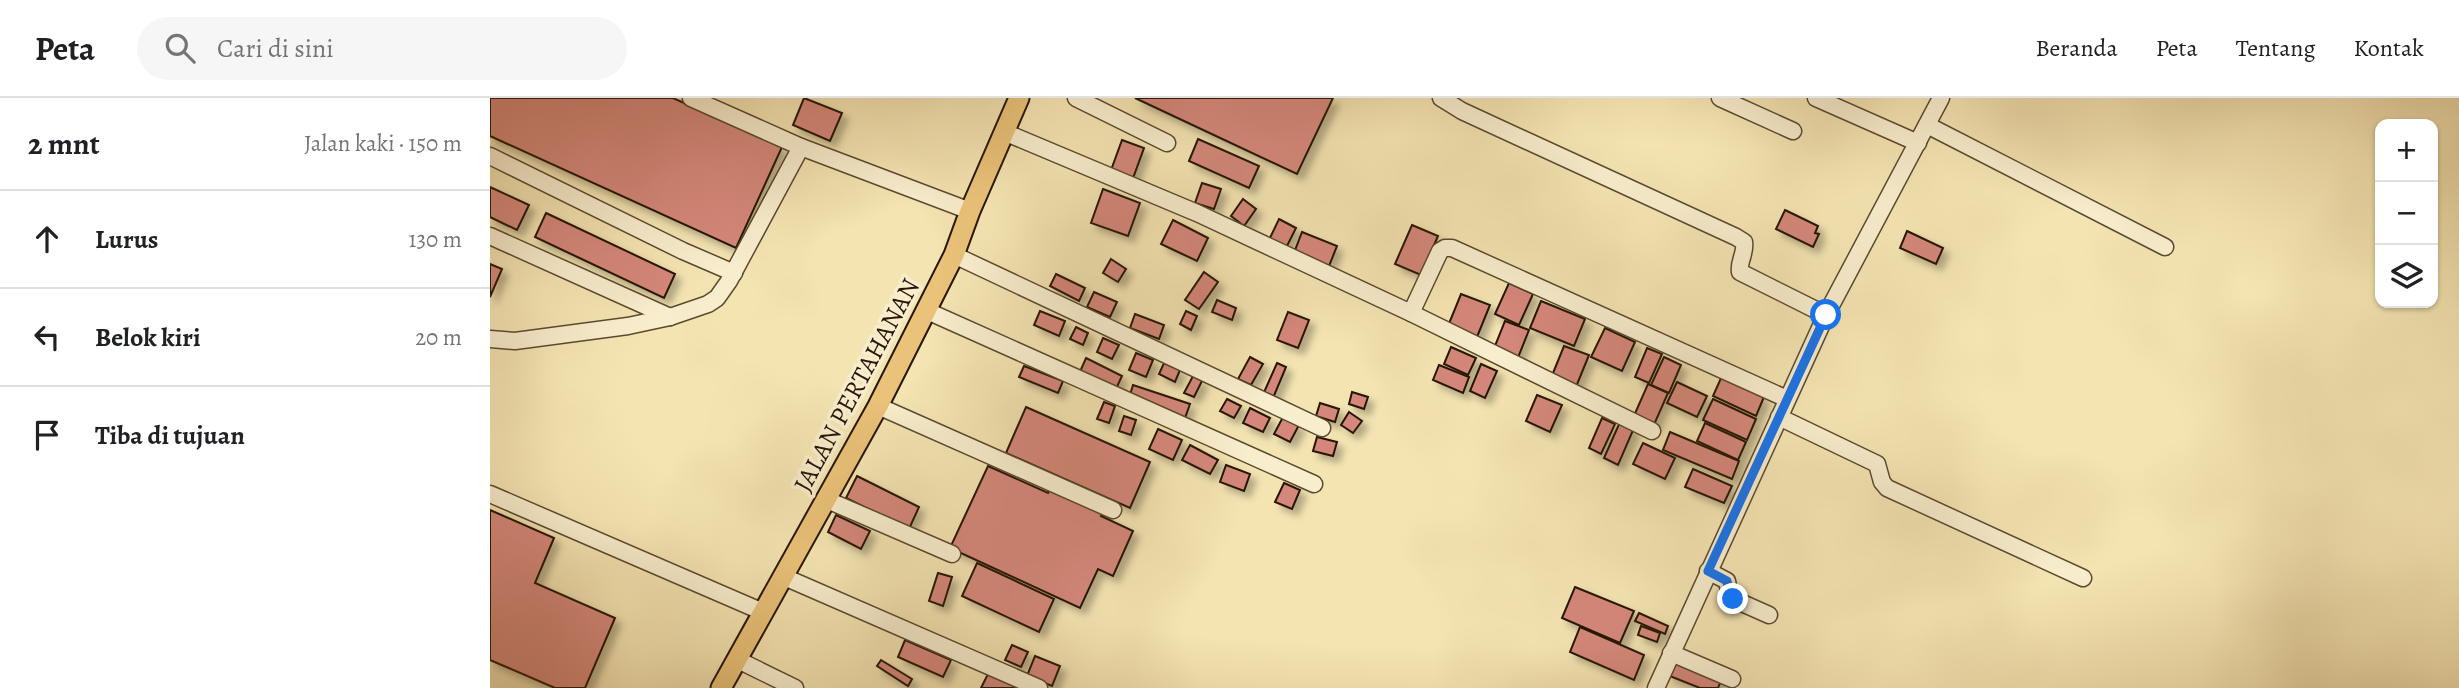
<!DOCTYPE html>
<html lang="id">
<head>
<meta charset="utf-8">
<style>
	body { margin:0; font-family:Alegreya,serif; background:#f6f6f6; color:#202124 }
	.controls { position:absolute; right:21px; top:21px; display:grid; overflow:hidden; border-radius:14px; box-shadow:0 2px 5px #0004 }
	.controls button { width:63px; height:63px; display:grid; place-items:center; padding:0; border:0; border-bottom:2px solid #e0e0e0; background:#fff; color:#202124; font:35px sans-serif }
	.stop { position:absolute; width:21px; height:21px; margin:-16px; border:5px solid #1a73e8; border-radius:50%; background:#fff }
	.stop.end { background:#1a73e8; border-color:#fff; box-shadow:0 2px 7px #0008 }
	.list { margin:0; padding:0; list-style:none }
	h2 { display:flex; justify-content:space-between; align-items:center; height:91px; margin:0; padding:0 28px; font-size:30px }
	h2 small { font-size:23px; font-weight:400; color:#757577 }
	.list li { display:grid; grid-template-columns:46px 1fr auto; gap:21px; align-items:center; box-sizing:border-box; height:98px; padding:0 28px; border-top:2px solid #e0e0e0 }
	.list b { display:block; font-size:26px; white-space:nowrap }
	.list em { font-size:23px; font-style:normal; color:#757577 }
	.icon { flex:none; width:38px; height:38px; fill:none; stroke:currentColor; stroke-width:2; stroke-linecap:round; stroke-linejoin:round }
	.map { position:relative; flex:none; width:1969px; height:590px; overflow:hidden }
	header { display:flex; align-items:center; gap:42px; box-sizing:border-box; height:98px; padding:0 35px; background:#fff; border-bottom:2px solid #e0e0e0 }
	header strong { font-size:33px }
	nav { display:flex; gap:38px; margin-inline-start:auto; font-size:24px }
	.search { width:490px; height:63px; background:#f6f6f6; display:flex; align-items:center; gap:18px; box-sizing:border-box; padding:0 24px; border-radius:38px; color:#757577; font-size:26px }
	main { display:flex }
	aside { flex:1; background:#fff }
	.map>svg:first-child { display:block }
</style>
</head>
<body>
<header>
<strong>Peta</strong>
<div class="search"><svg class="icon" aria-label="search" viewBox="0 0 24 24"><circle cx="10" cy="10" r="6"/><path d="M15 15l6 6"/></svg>Cari di sini</div>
<nav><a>Beranda</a><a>Peta</a><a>Tentang</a><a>Kontak</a></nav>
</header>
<main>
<aside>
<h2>2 mnt<small>Jalan kaki · 150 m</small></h2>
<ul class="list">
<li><svg class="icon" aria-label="ahead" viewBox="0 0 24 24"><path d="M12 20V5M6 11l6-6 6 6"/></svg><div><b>Lurus</b></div><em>130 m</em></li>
<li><svg class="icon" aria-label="left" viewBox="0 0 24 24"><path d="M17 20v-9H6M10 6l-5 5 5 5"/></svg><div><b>Belok kiri</b></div><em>20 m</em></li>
<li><svg class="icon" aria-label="arrive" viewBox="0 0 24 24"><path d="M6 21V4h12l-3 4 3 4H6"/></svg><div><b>Tiba di tujuan</b></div></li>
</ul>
</aside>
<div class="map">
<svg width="1969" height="590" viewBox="0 0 1969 590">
	<defs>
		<filter id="shadow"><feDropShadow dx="6" dy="6" stdDeviation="3.5" flood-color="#0004"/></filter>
	</defs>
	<rect width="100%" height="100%" fill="#f4e4b2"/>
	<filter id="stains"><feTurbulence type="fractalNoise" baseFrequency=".00286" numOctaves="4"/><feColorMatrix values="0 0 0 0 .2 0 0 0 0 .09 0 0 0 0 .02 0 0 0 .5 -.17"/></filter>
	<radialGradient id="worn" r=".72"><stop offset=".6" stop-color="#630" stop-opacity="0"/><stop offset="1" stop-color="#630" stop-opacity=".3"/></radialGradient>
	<!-- building -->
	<g fill="#d4877a" stroke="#271603" stroke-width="2" filter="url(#shadow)">
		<polygon points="0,0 183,0 292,49 246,150 0,38"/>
		<polygon points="314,0 352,15 340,43 303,27"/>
		<polygon points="645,0 843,0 807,76"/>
		<polygon points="708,41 769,68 759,90 699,63"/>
		<polygon points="632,42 654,50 642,83 620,75"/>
		<polygon points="712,85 731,91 724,111 705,105"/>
		<polygon points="0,89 39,107 27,132 0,119"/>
		<polygon points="613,91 650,105 638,138 601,125"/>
		<polygon points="753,101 766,111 754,128 741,118"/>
		<polygon points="1295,112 1328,128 1325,135 1329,136 1323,149 1286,131"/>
		<polygon points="56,115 185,176 174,200 45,139"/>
		<polygon points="789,121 806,130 795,152 778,144"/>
		<polygon points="683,122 718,140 707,163 671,146"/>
		<polygon points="922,127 948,138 931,177 905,166"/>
		<polygon points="1417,133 1453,150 1446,166 1410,150"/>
		<polygon points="812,134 847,148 839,168 804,155"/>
		<polygon points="621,161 636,171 628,184 613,175"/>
		<polygon points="0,166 12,171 0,199"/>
		<polygon points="714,174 728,184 709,211 695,202"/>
		<polygon points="566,176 595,190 589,203 560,188"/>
		<polygon points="1019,185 1043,196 1029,227 1005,216"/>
		<polygon points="604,194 627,204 620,219 597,209"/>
		<polygon points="971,196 1000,207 987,239 958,228"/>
		<polygon points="727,202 746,210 742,222 722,214"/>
		<polygon points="1051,203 1095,221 1084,248 1040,230"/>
		<polygon points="550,213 575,223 569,238 544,227"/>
		<polygon points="696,213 707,218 701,232 690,226"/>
		<polygon points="798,214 819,222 808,250 787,242"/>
		<polygon points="645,216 674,227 669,241 640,230"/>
		<polygon points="1015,223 1039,232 1027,262 1003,253"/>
		<polygon points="586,229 598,235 593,247 580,241"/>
		<polygon points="1115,230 1145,244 1132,273 1101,259"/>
		<polygon points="613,240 629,247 622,261 607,254"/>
		<polygon points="1074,248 1099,257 1086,289 1061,280"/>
		<polygon points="961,249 986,260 978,277 954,266"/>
		<polygon points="1157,250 1172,256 1159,285 1145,279"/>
		<polygon points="646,255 663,262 656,279 639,272"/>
		<polygon points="760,259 773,266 761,287 748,281"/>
		<polygon points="1174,259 1191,267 1179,295 1161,287"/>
		<polygon points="596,260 632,278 625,293 589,276"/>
		<polygon points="674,265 690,272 685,284 669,276"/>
		<polygon points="787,265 796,269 781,305 771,301"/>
		<polygon points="991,266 1007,273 995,300 980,293"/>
		<polygon points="949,267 979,279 973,295 943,282"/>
		<polygon points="534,268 573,283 568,295 529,279"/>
		<polygon points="703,278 712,283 704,299 694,295"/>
		<polygon points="1231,280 1274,299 1266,318 1223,298"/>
		<polygon points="1187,284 1217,298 1207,319 1177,305"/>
		<polygon points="1158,286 1178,295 1163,329 1143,320"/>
		<polygon points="643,287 700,306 695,320 639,300"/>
		<polygon points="862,294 878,299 874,311 859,306"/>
		<polygon points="1047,297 1072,307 1060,334 1036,323"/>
		<polygon points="737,301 751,308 744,320 730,313"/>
		<polygon points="1223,301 1266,321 1257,342 1213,322"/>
		<polygon points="614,304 625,308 619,325 607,321"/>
		<polygon points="830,305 849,311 845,324 826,318"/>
		<polygon points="536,309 660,364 640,410 516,355"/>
		<polygon points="760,310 780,320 773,334 753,325"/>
		<polygon points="859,314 872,323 863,335 851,327"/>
		<polygon points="634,318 646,322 641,337 629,333"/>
		<polygon points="793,319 809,327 800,344 784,336"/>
		<polygon points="1112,320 1125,326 1111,356 1099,350"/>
		<polygon points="1130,324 1144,330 1128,367 1114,360"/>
		<polygon points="1215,325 1256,344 1248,362 1207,343"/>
		<polygon points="668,331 692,342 683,362 659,351"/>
		<polygon points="1180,334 1249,363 1242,381 1173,352"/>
		<polygon points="827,339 847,344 843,358 823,353"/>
		<polygon points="1153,345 1185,360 1175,381 1143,366"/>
		<polygon points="700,347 728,362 720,376 692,362"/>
		<polygon points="736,367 760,376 754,393 730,384"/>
		<polygon points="498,368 558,395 561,388 614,412 611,418 643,433 623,478 608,471 590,510 460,450"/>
		<polygon points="1203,371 1242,388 1234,405 1195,389"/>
		<polygon points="367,378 429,409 419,431 356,400"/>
		<polygon points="794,385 810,392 802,411 785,404"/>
		<polygon points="0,412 64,440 45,485 125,520 95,590 65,590 0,562"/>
		<polygon points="346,417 380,433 371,451 338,434"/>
		<polygon points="487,465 564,501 549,534 472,498"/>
		<polygon points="448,475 462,479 453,508 439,503"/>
		<polygon points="1085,489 1144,513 1130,545 1072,520"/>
		<polygon points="1149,515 1178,528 1175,536 1145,523"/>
		<polygon points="1151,528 1170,535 1167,544 1148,537"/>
		<polygon points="1090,529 1154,557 1144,582 1080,554"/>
		<polygon points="415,542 461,562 453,579 408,559"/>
		<polygon points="522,547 538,554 531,569 515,562"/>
		<polygon points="545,558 570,568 562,588 537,578"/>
		<polygon points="1183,561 1232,580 1228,590 1210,590 1177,577"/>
		<polygon points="391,562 422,581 418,588 387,568"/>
		<polygon points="499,574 528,590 491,590"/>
	</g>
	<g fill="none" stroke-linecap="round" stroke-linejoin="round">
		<!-- minor casing -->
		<g stroke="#5a4a2f" stroke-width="19">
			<g id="minor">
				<polyline points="201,0 311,49 480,113"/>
				<polyline points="586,0 677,45"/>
				<path d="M951,0L972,13L1246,139L1254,144C1256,155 1248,164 1250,174L1336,217"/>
				<polyline points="1230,0 1303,33"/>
				<polyline points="1326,0 1428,45"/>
				<polyline points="1437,27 1675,149"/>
				<polyline points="514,34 707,115 921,215 1162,333"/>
				<polyline points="0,58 193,153 244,175"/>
				<polyline points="0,138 180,219"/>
				<polyline points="464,157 832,330"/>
				<polyline points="435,212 824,386"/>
				<polyline points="921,215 950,153 955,150 962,150 1297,301"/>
				<polyline points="0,241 25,243 138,228 180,219 218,206 227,200 239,183 311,49"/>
				<polyline points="388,308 623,412"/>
				<polyline points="1289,319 1387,366 1392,384 1397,390 1593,480"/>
				<polyline points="0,396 273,514"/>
				<polyline points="335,401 462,456"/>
				<polyline points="1218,473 1237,483 1240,498 1243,501 1279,517"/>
				<polyline points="292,478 549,590"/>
				<polyline points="1181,555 1242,581"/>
				<polyline points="248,562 305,590"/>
				<polyline points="1166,590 1336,217 1451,0"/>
			</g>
		</g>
		<!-- major casing -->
		<g stroke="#271603" stroke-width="23">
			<polyline id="major" points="231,590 388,308 464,157 480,113 529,0"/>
		</g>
		<!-- minor -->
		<use href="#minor" stroke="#f8edcd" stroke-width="16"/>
		<!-- major -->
		<use href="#major" stroke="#eac279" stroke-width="19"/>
	</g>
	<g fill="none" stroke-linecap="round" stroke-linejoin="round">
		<!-- route -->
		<polyline stroke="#1a73e8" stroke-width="9" points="1243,501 1239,495 1237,483 1218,473 1336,217"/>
	</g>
	<g text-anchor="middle" stroke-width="7" stroke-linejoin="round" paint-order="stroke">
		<!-- street labels -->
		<g font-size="26" fill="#271603" stroke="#f8edcd">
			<text transform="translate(366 287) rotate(-62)" y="9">JALAN PERTAHANAN</text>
		</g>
	</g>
	<rect width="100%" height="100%" filter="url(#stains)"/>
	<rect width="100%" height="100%" fill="url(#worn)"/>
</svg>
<div class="controls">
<button>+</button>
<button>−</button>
<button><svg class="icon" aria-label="layers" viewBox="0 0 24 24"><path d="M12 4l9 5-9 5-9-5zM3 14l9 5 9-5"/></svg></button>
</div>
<div class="stop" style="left:1336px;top:217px"></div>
<div class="stop end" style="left:1243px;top:501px"></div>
</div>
</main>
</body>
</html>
